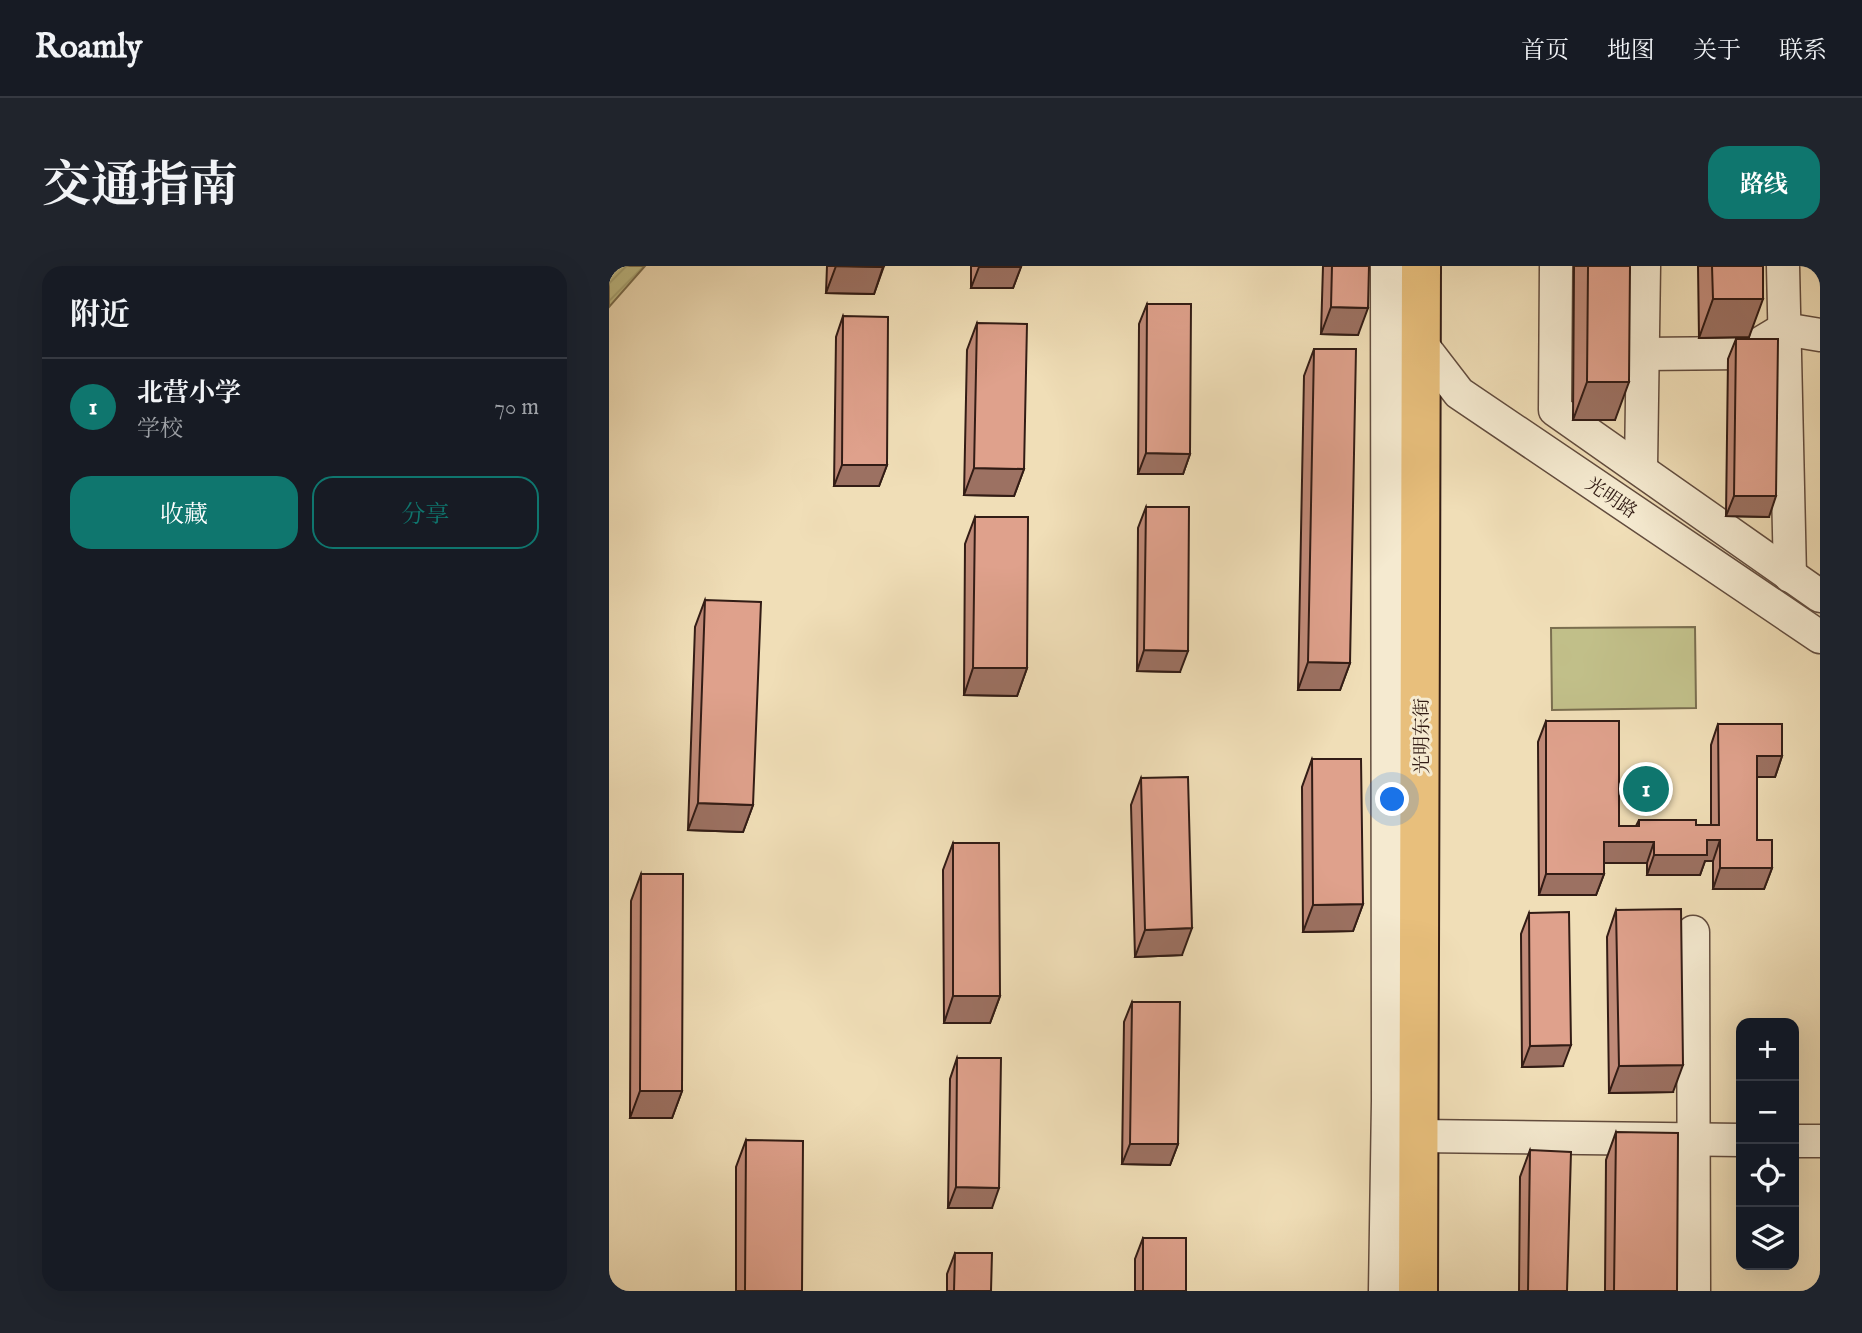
<!DOCTYPE html>
<html lang="zh">
<head>
<meta charset="utf-8">
<style>
	body { margin:0; font-family:"IM FELL English","Noto Serif SC",serif; background:#20242c; color:#f1f3f6 }
	.controls { position:absolute; right:21px; bottom:21px; display:grid; overflow:hidden; border-radius:14px; box-shadow:0 7px 28px #0002 }
	.controls button { width:63px; height:63px; display:grid; place-items:center; padding:0; border:0; border-bottom:2px solid #363941; background:#171b24; color:#f1f3f6; font:35px sans-serif }
	.you { position:absolute; left:784px; top:534px; width:24px; height:24px; margin:-18px; border:5px solid #fff; border-radius:50%; background:#1a73e8; box-shadow:0 0 0 10px #1a73e833 }
	.badge { display:grid; place-items:center; width:46px; height:46px; border-radius:50%; background:#0f766e; color:#fff; font-size:23px; font-weight:700 }
	.pin { position:absolute; translate:-50% -50%; border:4px solid #fff; box-shadow:0 2px 7px #0006 }
	.list { margin:0; padding:0; list-style:none }
	h2 { display:flex; justify-content:space-between; align-items:center; height:91px; margin:0; padding:0 28px; font-size:30px }
	h2 small { font-size:23px; font-weight:400; color:#9ea1a6 }
	.list li { display:grid; grid-template-columns:46px 1fr auto; gap:21px; align-items:center; box-sizing:border-box; height:98px; padding:0 28px; border-top:2px solid #363941 }
	.list b { display:block; font-size:26px; white-space:nowrap }
	.list p { margin:0; font-size:23px; white-space:nowrap; color:#9ea1a6 }
	.list em { font-size:23px; font-style:normal; color:#9ea1a6 }
	.actions { display:flex; gap:14px; padding:21px 28px }
	.actions a { flex:1; padding:16px 0; border:2px solid #0f766e; border-radius:21px; text-align:center; font-size:24px; color:#0f766e }
	.actions .main { background:#0f766e; color:#fff }
	.icon { flex:none; width:38px; height:38px; fill:none; stroke:currentColor; stroke-width:2; stroke-linecap:round; stroke-linejoin:round }
	.map { position:relative; flex:none; width:1211px; height:1025px; overflow:hidden; border-radius:21px }
	header { display:flex; align-items:center; gap:42px; box-sizing:border-box; height:98px; padding:0 35px; background:#171b24; border-bottom:2px solid #363941 }
	header strong { font-size:33px }
	nav { display:flex; gap:38px; margin-inline-start:auto; font-size:24px }
	.intro { display:flex; align-items:center; justify-content:space-between; box-sizing:border-box; height:168px; padding:0 42px }
	h1 { margin:0; font-size:49px }
	.button { padding:18px 32px; border-radius:21px; background:#0f766e; color:#fff; font-size:24px; font-weight:700 }
	main { display:flex; gap:42px; padding:0 42px }
	aside { flex:1; background:#171b24; border-radius:21px; box-shadow:0 7px 28px #0002 }
	.map>svg:first-child { display:block }
</style>
</head>
<body>
<header>
<strong>Roamly</strong>
<nav><a>首页</a><a>地图</a><a>关于</a><a>联系</a></nav>
</header>
<div class="intro"><h1>交通指南</h1><a class="button">路线</a></div>
<main>
<aside>
<h2>附近<small></small></h2>
<ul class="list">
<li><span class="badge">1</span><div><b>北营小学</b><p>学校</p></div><em>70 m</em></li>
</ul>
<div class="actions"><a class="main">收藏</a><a>分享</a></div>
</aside>
<div class="map">
<svg width="1211" height="1025" viewBox="0 0 1211 1025">
	<defs>
		<pattern id="garden-furrows" width="10" height="10" patternUnits="userSpaceOnUse" patternTransform="scale(1.75)"><rect width="10" height="10" fill="#c1bf89"/><path d="M-1 1l2-2M0 10L10 0M9 11l2-2" fill="none" stroke="#a6a475"/></pattern>
	</defs>
	<rect width="100%" height="100%" fill="#f0deb7"/>
	<filter id="stains"><feTurbulence type="fractalNoise" baseFrequency=".00286" numOctaves="4"/><feColorMatrix values="0 0 0 0 .2 0 0 0 0 .09 0 0 0 0 .02 0 0 0 .5 -.17"/></filter>
	<radialGradient id="worn" r=".72"><stop offset=".6" stop-color="#630" stop-opacity="0"/><stop offset="1" stop-color="#630" stop-opacity=".3"/></radialGradient>
	<!-- park -->
	<polygon fill="#c1bf89" stroke="#7a6e4f" stroke-width="2" points="1086,361 1087,442 943,444 942,362"/>
	<!-- garden -->
	<polygon fill="url(#garden-furrows)" stroke="#7a6e4f" stroke-width="2" points="0,0 36,0 0,41"/>
	<g fill="none" stroke-linecap="round" stroke-linejoin="round">
		<!-- minor casing -->
		<g stroke="#624c3e" stroke-width="35">
			<g id="minor">
				<polyline points="947,0 946,144 1211,330"/>
				<polyline points="1174,0 1181,310"/>
				<polyline points="810,75 850,127 1211,371"/>
				<polyline points="1033,88 1135,87 1175,63 1211,69"/>
				<polyline points="1032,201 1035,0"/>
				<polyline points="1084,666 1085,1025"/>
				<polyline points="809,870 1132,874"/>
				<polyline points="1185,875 1211,875"/>
				<polyline points="776,1025 779,835 778,0"/>
			</g>
		</g>
		<!-- major casing -->
		<g stroke="#321c15" stroke-width="42">
			<polyline id="major" points="809,1025 812,0"/>
		</g>
		<!-- minor -->
		<use href="#minor" stroke="#f5ead0" stroke-width="32"/>
		<!-- major -->
		<use href="#major" stroke="#e8bf7c" stroke-width="38"/>
	</g>
	<!-- wall -->
	<g fill="#c08a78" stroke="#321c15" stroke-width="2">
		<polygon points="218,0 275,0 265,28 217,27"/>
		<polygon points="362,0 412,0 404,22 362,22"/>
		<polygon points="714,0 760,0 749,69 712,68"/>
		<polygon points="965,0 1021,0 1006,154 964,154"/>
		<polygon points="1089,0 1154,0 1140,71 1090,72"/>
		<polygon points="538,38 581,188 574,208 529,208 530,58"/>
		<polygon points="234,50 278,199 270,220 225,220 227,71"/>
		<polygon points="368,57 415,203 405,230 355,229 358,84"/>
		<polygon points="1127,73 1160,251 1117,250 1119,93"/>
		<polygon points="705,83 741,397 731,424 689,424 695,110"/>
		<polygon points="537,241 571,406 528,405 529,262"/>
		<polygon points="366,251 418,402 408,430 355,429 356,278"/>
		<polygon points="96,334 144,539 134,566 79,564 86,361"/>
		<polygon points="937,455 1010,560 1027,560 1030,554 1087,559 1102,559 1102,479 1109,458 1173,490 1166,511 1148,511 1148,574 1163,602 1155,623 1104,623 1104,595 1096,595 1091,609 1038,609 1038,597 995,597 995,608 987,629 930,629 929,476"/>
		<polygon points="703,493 754,638 744,665 694,666 693,521"/>
		<polygon points="532,512 573,689 526,691 522,539"/>
		<polygon points="344,577 391,730 381,757 335,757 334,604"/>
		<polygon points="32,608 73,825 63,852 21,852 22,635"/>
		<polygon points="1007,644 1064,826 1000,827 998,671"/>
		<polygon points="920,647 954,800 913,801 912,668"/>
		<polygon points="523,736 569,878 561,899 513,898 515,756"/>
		<polygon points="348,792 383,942 339,942 341,813"/>
		<polygon points="1007,866 1068,1025 996,1025 997,894"/>
		<polygon points="137,874 193,1025 127,1025 127,901"/>
		<polygon points="921,884 958,1025 910,1025 911,911"/>
		<polygon points="534,972 577,1025 526,1025 526,993"/>
		<polygon points="346,987 382,1025 338,1025 338,1008"/>
	</g>
	<!-- shaded-wall -->
	<g fill="#9c7162" stroke="#321c15" stroke-width="2">
		<polygon points="227,0 274,1 265,28 217,27"/>
		<polygon points="370,1 412,1 404,22 362,22"/>
		<polygon points="1104,33 1154,33 1140,71 1090,72"/>
		<polygon points="722,41 759,42 749,69 712,68"/>
		<polygon points="978,116 1020,116 1006,154 964,154"/>
		<polygon points="537,187 581,188 574,208 529,208"/>
		<polygon points="233,199 278,199 270,220 225,220"/>
		<polygon points="365,202 415,203 405,230 355,229"/>
		<polygon points="1125,230 1167,230 1160,251 1117,250"/>
		<polygon points="535,384 579,385 571,406 528,405"/>
		<polygon points="699,396 741,397 731,424 689,424"/>
		<polygon points="364,402 418,402 408,430 355,429"/>
		<polygon points="1148,490 1173,490 1166,511 1141,511"/>
		<polygon points="89,537 144,539 134,566 79,564"/>
		<polygon points="1098,574 1111,574 1104,595 1096,595 1091,609 1038,609 1045,589"/>
		<polygon points="995,576 1045,576 1038,597 987,597"/>
		<polygon points="1111,602 1163,602 1155,623 1104,623"/>
		<polygon points="937,608 995,608 987,629 930,629"/>
		<polygon points="754,638 744,665 694,666 704,639"/>
		<polygon points="583,662 573,689 526,691 536,664"/>
		<polygon points="344,730 391,730 381,757 335,757"/>
		<polygon points="962,779 954,800 913,801 921,780"/>
		<polygon points="1074,799 1064,826 1000,827 1010,800"/>
		<polygon points="31,825 73,825 63,852 21,852"/>
		<polygon points="521,878 569,878 561,899 513,898"/>
		<polygon points="347,921 390,922 383,942 339,942"/>
	</g>
	<!-- building -->
	<g fill="#dfa18c" stroke="#321c15" stroke-width="2">
		<polygon points="227,0 275,0 274,1"/>
		<rect x="370" y="0" width="42" height="1"/>
		<polygon points="723,0 760,0 759,42 722,41"/>
		<polygon points="979,0 1021,0 1020,116 978,116"/>
		<polygon points="1103,0 1154,0 1154,33 1104,33"/>
		<polygon points="538,38 582,38 581,188 537,187"/>
		<polygon points="234,50 279,51 278,199 233,199"/>
		<polygon points="368,57 418,58 415,203 365,202"/>
		<polygon points="1127,73 1169,73 1167,230 1125,230"/>
		<polygon points="705,83 747,83 741,397 699,396"/>
		<polygon points="537,241 580,241 579,385 535,384"/>
		<polygon points="366,251 419,251 418,402 364,402"/>
		<polygon points="96,334 152,336 144,539 89,537"/>
		<polygon points="937,455 1010,455 1010,560 1030,560 1030,554 1087,554 1087,559 1110,559 1109,458 1173,458 1173,490 1148,490 1148,574 1163,574 1163,602 1111,602 1111,574 1098,574 1098,589 1045,589 1045,576 995,576 995,608 937,608"/>
		<polygon points="703,493 752,493 754,638 704,639"/>
		<polygon points="579,511 583,662 536,664 532,512"/>
		<polygon points="344,577 390,577 391,730 344,730"/>
		<polygon points="32,608 74,608 73,825 31,825"/>
		<polygon points="1072,643 1074,799 1010,800 1007,644"/>
		<polygon points="960,646 962,779 921,780 920,647"/>
		<polygon points="523,736 571,736 569,878 521,878"/>
		<polygon points="348,792 392,792 390,922 347,921"/>
		<polygon points="1007,866 1069,867 1068,1025 1005,1025"/>
		<polygon points="137,874 194,875 193,1025 136,1025"/>
		<polygon points="921,884 962,886 958,1025 919,1025"/>
		<rect x="534" y="972" width="43" height="53"/>
		<polygon points="346,987 383,987 382,1025 345,1025"/>
	</g>
	<g text-anchor="middle" stroke-width="6" stroke-linejoin="round" paint-order="stroke">
		<!-- street labels -->
		<g font-size="19" fill="#321c15" stroke="#f5ead0">
			<text transform="translate(1003 231) rotate(34)" y="7">光明路</text>
			<text transform="translate(812 470) rotate(-90)" y="7">光明东街</text>
		</g>
	</g>
	<rect width="100%" height="100%" filter="url(#stains)"/>
	<rect width="100%" height="100%" fill="url(#worn)"/>
</svg>
<div class="controls">
<button>+</button>
<button>−</button>
<button><svg class="icon" aria-label="locate" viewBox="0 0 24 24"><circle cx="12" cy="12" r="6"/><path d="M12 2v4M12 18v4M2 12h4M18 12h4"/></svg></button>
<button><svg class="icon" aria-label="layers" viewBox="0 0 24 24"><path d="M12 4l9 5-9 5-9-5zM3 14l9 5 9-5"/></svg></button>
</div>
<div class="you"></div>
<div class="pin badge" style="left:1037px;top:523px">1</div>
</div>
</main>
</body>
</html>
